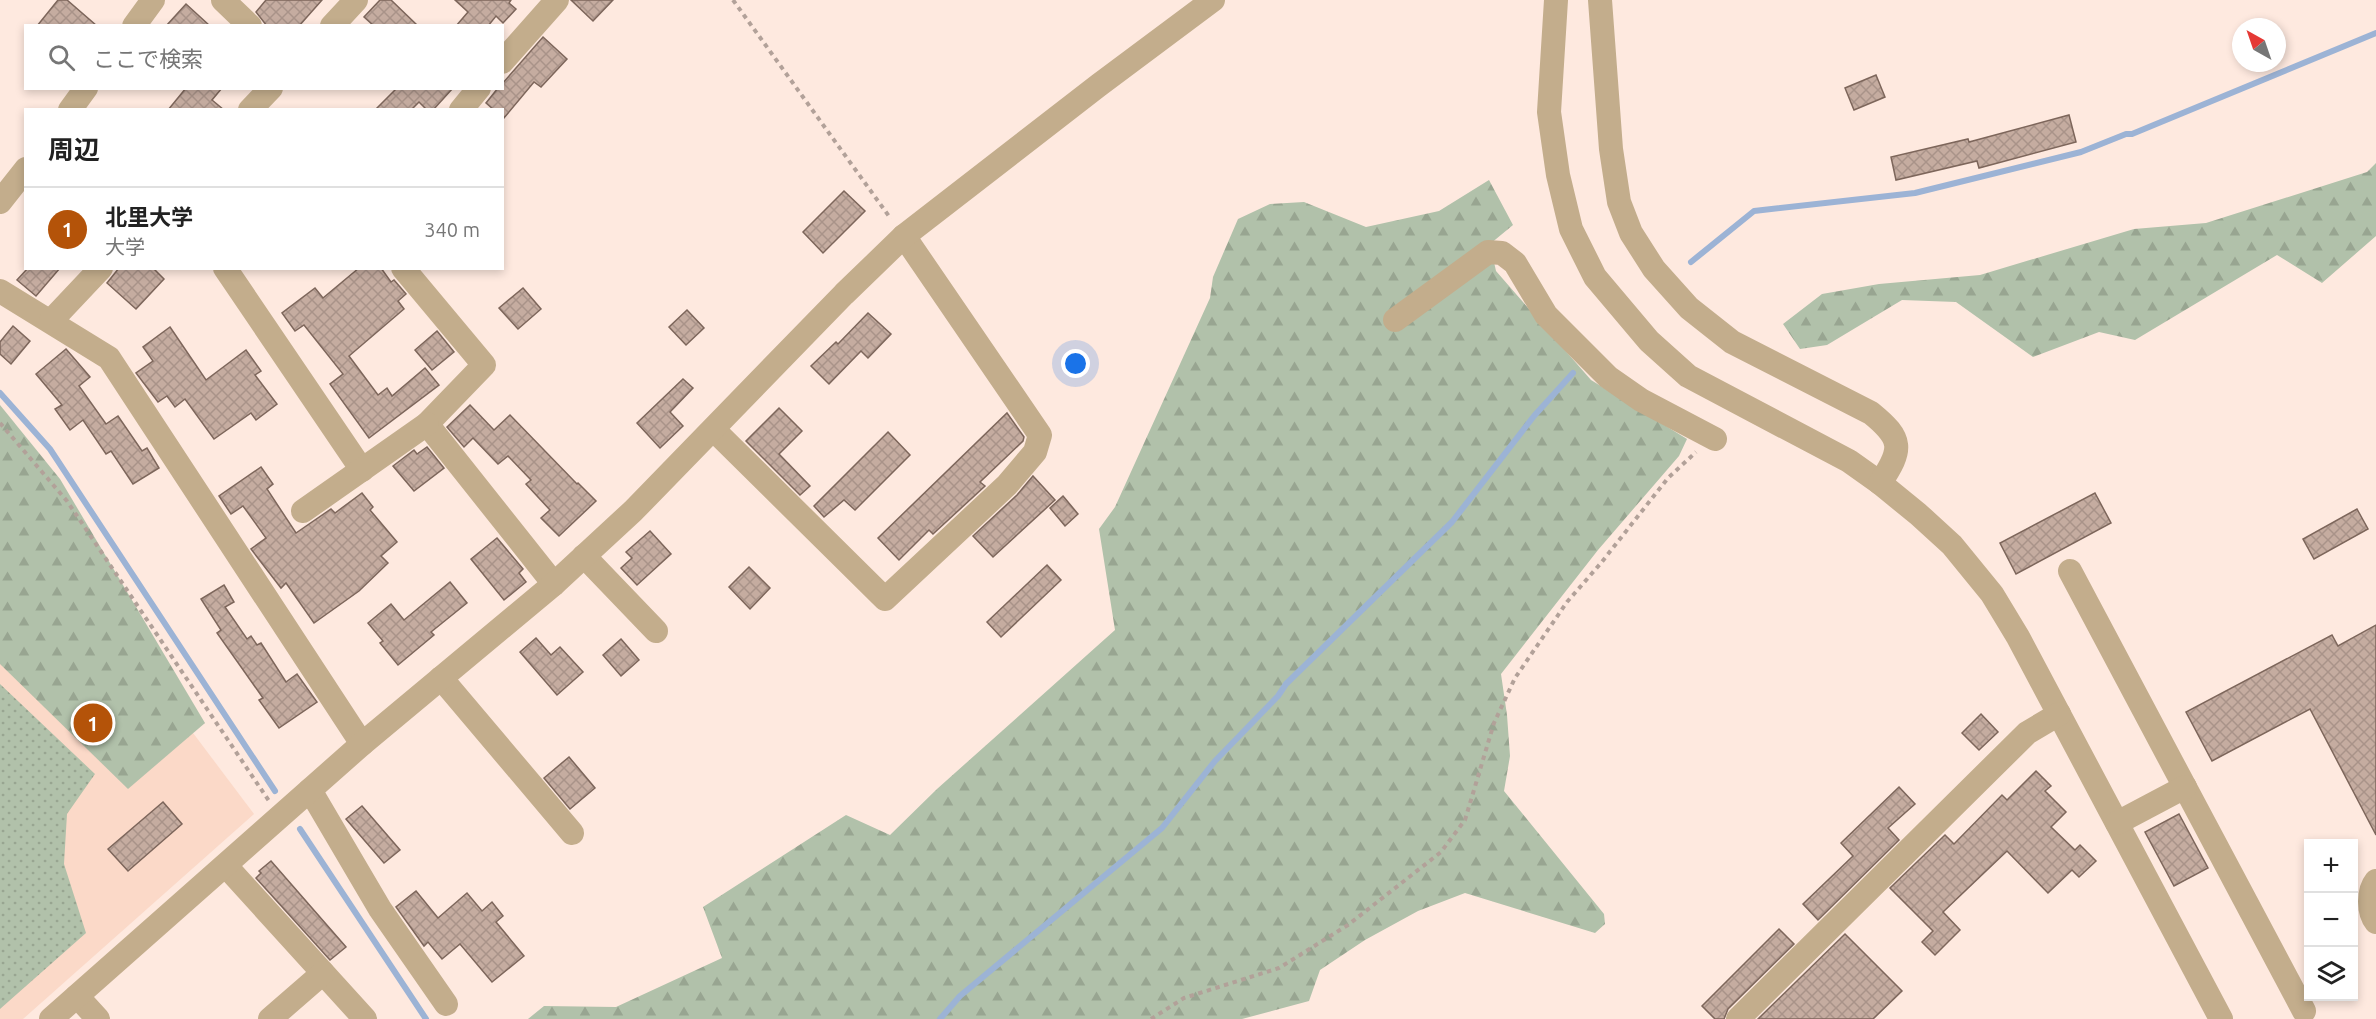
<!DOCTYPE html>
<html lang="ja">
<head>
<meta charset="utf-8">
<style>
	body { margin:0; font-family:Ubuntu,"Noto Sans JP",sans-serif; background:#f6f6f6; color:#222 }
	.controls { position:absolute; right:18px; bottom:18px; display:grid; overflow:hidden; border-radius:0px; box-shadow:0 3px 9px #0003 }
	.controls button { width:54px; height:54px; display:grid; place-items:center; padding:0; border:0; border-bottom:2px solid #e0e0e0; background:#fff; color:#222; font:30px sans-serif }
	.compass { position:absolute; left:2232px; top:18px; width:54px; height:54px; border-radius:50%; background:#fff; box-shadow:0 3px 9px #0003; rotate:320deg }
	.you { position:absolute; left:1076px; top:364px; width:21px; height:21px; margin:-15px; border:4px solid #fff; border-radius:50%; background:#1a73e8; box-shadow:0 0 0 9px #1a73e833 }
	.badge { display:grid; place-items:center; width:39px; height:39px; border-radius:50%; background:#b45309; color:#fff; font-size:20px; font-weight:700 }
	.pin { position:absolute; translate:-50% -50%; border:3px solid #fff; box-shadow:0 2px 6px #0006 }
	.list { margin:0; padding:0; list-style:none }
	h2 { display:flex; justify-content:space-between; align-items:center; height:78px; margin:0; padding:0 24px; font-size:26px }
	h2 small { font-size:20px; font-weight:400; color:#767676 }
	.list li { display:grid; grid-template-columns:39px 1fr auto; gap:18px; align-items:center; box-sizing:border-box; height:84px; padding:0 24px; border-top:2px solid #e0e0e0 }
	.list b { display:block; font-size:22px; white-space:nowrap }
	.list p { margin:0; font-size:20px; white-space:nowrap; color:#767676 }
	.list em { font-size:20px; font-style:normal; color:#767676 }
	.icon { flex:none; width:33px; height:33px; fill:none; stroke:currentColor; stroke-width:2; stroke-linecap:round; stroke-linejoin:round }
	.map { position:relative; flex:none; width:2376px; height:1019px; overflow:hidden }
	.search { position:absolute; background:#fff; box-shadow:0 3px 9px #0003; left:24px; top:24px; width:480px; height:66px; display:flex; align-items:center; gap:15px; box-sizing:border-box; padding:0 21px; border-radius:0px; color:#767676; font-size:22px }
	.panel { position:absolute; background:#fff; box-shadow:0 3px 9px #0003; left:24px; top:108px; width:480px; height:162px; border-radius:0px }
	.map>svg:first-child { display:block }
</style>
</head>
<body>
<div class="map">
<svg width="2376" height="1019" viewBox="0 0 2376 1019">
	<defs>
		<pattern id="green-dots" width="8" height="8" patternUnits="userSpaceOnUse" patternTransform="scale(1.5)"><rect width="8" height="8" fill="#b1c1aa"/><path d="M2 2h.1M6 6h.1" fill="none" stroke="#98a591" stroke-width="1.8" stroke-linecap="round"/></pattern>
		<pattern id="forest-firs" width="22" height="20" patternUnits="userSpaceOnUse" patternTransform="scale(1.5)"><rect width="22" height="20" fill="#b1c1aa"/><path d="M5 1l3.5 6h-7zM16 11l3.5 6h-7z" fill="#98a591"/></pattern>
		<pattern id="building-cross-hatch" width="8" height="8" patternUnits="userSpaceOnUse" patternTransform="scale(1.5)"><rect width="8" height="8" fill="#c5aca0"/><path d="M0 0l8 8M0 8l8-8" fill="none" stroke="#a99389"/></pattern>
	</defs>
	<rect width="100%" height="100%" fill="#fee9df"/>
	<!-- built -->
	<polygon fill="#fbd9c8" points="0,485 117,632 254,814 23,1019 0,1019"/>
	<!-- green -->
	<polygon fill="url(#green-dots)" points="0,684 95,774 67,814 64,864 86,933 0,1009"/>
	<!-- forest -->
	<g fill="url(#forest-firs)">
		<polygon points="2376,163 2376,236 2322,283 2277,255 2135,340 2099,332 2033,357 1956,302 1902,300 1827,345 1800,349 1783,324 1822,294 1879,284 1980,275 2134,229 2206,223 2367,172"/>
		<polygon points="1489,180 1513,225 1490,244 1496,271 1591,380 1687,439 1679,456 1598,550 1501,674 1507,715 1510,756 1504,791 1604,914 1605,924 1595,933 1465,893 1418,911 1365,940 1320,970 1309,1001 1242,1019 528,1019 544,1006 616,1007 722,958 703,907 846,815 890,835 937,789 1115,630 1099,529 1115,507 1210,298 1213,277 1238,219 1270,204 1304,202 1366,227 1439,211"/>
		<polygon points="0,405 60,479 205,723 128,789 0,664"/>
	</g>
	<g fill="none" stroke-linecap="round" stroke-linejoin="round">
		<!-- stream -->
		<g stroke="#9cb3d5" stroke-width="6">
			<polyline points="1691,262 1754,211 1915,193 2081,152 2126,134 2132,134 2376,33"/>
			<polyline points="0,393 50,449 275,791"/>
			<polyline points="300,829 426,1019"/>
			<polyline points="940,1019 960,996 1162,828 1215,761 1278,696 1286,684 1452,522 1534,416 1573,373"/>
		</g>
	</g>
	<!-- building -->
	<g fill="url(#building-cross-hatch)" stroke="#7d665b" stroke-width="1.5">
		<polygon points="58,0 67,0 97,26 37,26"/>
		<polygon points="266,0 322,0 299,26 267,26 256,12"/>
		<polygon points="380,0 391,0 418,26 374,26 364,17"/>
		<polygon points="455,0 511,0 509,3 516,9 503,23 496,16 488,26 456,26 468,12"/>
		<polygon points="571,0 613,0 593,21"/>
		<polygon points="186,4 210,26 166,26"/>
		<polygon points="543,37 567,59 541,87 534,82 504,118 502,110 494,110 486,103 498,88 502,88 502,84"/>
		<polygon points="1876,75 1885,97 1854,110 1845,88"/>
		<polygon points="186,88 222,88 212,100 224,110 168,110"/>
		<polygon points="397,88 453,88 433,110 427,110 419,102 411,110 375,110"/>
		<polygon points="2069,115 2076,142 1979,168 1977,161 1896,180 1891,157 1968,139 1969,142"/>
		<polygon points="844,191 865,211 823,253 803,232"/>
		<polygon points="28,268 60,268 36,296 17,280"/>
		<polygon points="119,268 153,268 164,279 136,309 107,283"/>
		<polygon points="359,268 381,268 391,282 394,280 406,294 398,301 404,309 349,356 378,395 387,388 392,396 425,368 439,385 369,438 330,384 343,374 304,325 295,331 282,313 315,288 323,298"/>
		<polygon points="523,288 541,309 518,329 499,308"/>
		<polygon points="687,310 704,328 686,345 669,327"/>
		<polygon points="868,313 891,334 868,358 861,351 829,384 811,366 836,342 838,344"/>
		<polygon points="13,326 30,341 11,364 0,354 0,342"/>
		<polygon points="170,327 206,380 246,350 261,371 255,375 277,404 256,420 251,413 214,439 185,399 175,407 167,396 158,402 136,373 153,361 143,347"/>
		<polygon points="437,331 454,352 432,370 415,350"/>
		<polygon points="66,349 90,377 79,386 106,424 118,416 142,451 147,448 159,468 133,484 111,451 106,454 83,420 70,430 55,409 62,405 36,374"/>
		<polygon points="683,379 693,388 670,412 683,426 660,448 637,423"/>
		<polygon points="470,405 494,430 510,415 577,484 578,483 596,501 559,536 541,518 550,510 526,484 531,480 508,456 498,464 473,438 464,447 447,427"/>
		<polygon points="779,408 802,431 779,454 810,486 800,495 746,441"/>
		<polygon points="1007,413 1024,437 1023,441 980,482 985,486 933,534 929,530 899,560 878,538"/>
		<polygon points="888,432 910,455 855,510 844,500 824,517 814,506"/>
		<polygon points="427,447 444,468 414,491 393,466 414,450 417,454"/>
		<polygon points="261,467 273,484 267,489 296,533 331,509 335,513 362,493 373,507 370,510 397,542 381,556 388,563 359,591 314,623 286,583 281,588 251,549 266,538 243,506 231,514 219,496"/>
		<polygon points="1033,476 1055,500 993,557 973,536 1017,495"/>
		<polygon points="2095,493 2111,523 2016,574 2000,543"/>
		<polygon points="1063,496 1078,514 1065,526 1050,508"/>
		<polygon points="2357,509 2368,529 2314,559 2303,539"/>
		<polygon points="650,531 671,554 637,585 621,568 632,558 626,552"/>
		<polygon points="497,538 523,569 519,573 526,582 504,600 471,559"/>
		<polygon points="1047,565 1061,580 1001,637 987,622"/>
		<polygon points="749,567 770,588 750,609 729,587"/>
		<polygon points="450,582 467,603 431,632 434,635 398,665 380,643 383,641 368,623 391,604 404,620"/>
		<polygon points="224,585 234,602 225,607 247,639 251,636 257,645 261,643 286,682 297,674 317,702 279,728 259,700 263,698 217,633 221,630 201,599"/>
		<polygon points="2376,625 2376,835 2310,709 2212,761 2186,712 2332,635 2338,646"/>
		<polygon points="536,638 551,655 560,647 583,672 557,695 520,652"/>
		<polygon points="621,639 639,660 621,676 603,655"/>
		<polygon points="1981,714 1998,732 1979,750 1962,733"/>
		<polygon points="569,757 595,788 570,809 544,778"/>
		<polygon points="2036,771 2051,786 2045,791 2066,812 2051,827 2075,850 2080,845 2096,861 2079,877 2072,870 2048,893 2007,851 1943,912 1960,930 1935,955 1922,942 1933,931 1890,888 1945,835 1954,844 2002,795 2007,800"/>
		<polygon points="1899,787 1915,804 1888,828 1899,840 1818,920 1803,904 1853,856 1841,843"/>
		<polygon points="163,802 182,824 128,871 108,849"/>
		<polygon points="362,806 400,850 384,863 346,819"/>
		<polygon points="2179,814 2208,868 2174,886 2145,832"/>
		<polygon points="271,861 346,947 330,960 256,878 261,873 259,871"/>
		<polygon points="416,891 438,918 467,893 482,911 492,902 503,916 496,922 524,956 492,982 460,944 442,959 428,942 424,946 396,907"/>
		<polygon points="1779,929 1794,944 1728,1009 1724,1019 1715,1019 1702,1006"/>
		<polygon points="1845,934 1902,991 1873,1019 1758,1019"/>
	</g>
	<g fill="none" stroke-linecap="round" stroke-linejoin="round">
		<!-- path -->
		<g stroke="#b2a199" stroke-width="4" stroke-dasharray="4.5 4.5" stroke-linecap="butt">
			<polyline points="733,0 891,219"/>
			<polyline points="0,423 67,501 269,801"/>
			<polyline points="1151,1019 1184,998 1279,968 1348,925 1441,852 1465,820 1494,723 1515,678 1567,602 1601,563 1668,478 1696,452"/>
		</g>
		<!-- minor -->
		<g stroke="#c3ad8c" stroke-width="24">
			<polyline points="223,0 250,26"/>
			<polyline points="1556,0 1549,112 1558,175 1571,229 1595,277 1649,341 1688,376 1849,461 1880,483 1918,514 1952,545 1992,594 2018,637 2221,1019"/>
			<path d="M1600,0L1611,149L1619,202L1631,233L1654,269L1689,308L1732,342L1871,413C1903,439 1903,449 1880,483"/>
			<polyline points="134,26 153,0"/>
			<polyline points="332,26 356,0"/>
			<polyline points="502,62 557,0"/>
			<polyline points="70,110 86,88"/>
			<polyline points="250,110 271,88"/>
			<polyline points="461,110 479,88"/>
			<polyline points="0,202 26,169"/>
			<polyline points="225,268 362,470"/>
			<polyline points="403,268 484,365 427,424 554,584"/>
			<polyline points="0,291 109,358 362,744"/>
			<polyline points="1395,320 1488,252 1502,253 1515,263 1546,315 1608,377 1641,400 1715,439"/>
			<polyline points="51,321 101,268"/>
			<polyline points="714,430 885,599 1007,485 1035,452 1040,435 904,236"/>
			<polyline points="303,511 427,424"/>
			<polyline points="584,556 656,631"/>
			<polyline points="2070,571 2304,1011"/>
			<polyline points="441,678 572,833"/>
			<polyline points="310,790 380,909 446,1004"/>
			<polyline points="2117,823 2185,787"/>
			<polyline points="226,866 365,1019"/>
			<path d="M2376,881C2368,891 2368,912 2376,922"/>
			<polyline points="77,996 98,1019"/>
			<polyline points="51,1019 362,744 554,584 633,511 844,294 904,236 1099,85 1213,0"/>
			<polyline points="270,1019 323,973"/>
			<polyline points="1738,1019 2027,733 2059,714"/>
		</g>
	</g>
</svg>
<div class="controls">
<button>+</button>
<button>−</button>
<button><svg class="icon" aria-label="layers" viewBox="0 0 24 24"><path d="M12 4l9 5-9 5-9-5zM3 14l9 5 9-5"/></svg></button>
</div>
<svg class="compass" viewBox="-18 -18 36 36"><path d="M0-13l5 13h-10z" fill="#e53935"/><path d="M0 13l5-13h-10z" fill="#767676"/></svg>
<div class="you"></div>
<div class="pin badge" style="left:93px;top:723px">1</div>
<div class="search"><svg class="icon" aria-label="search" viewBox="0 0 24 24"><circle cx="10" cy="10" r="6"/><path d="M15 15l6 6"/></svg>ここで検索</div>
<section class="panel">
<h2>周辺<small></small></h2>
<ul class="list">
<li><span class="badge">1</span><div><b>北里大学</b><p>大学</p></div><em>340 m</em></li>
</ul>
</section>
</div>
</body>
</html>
